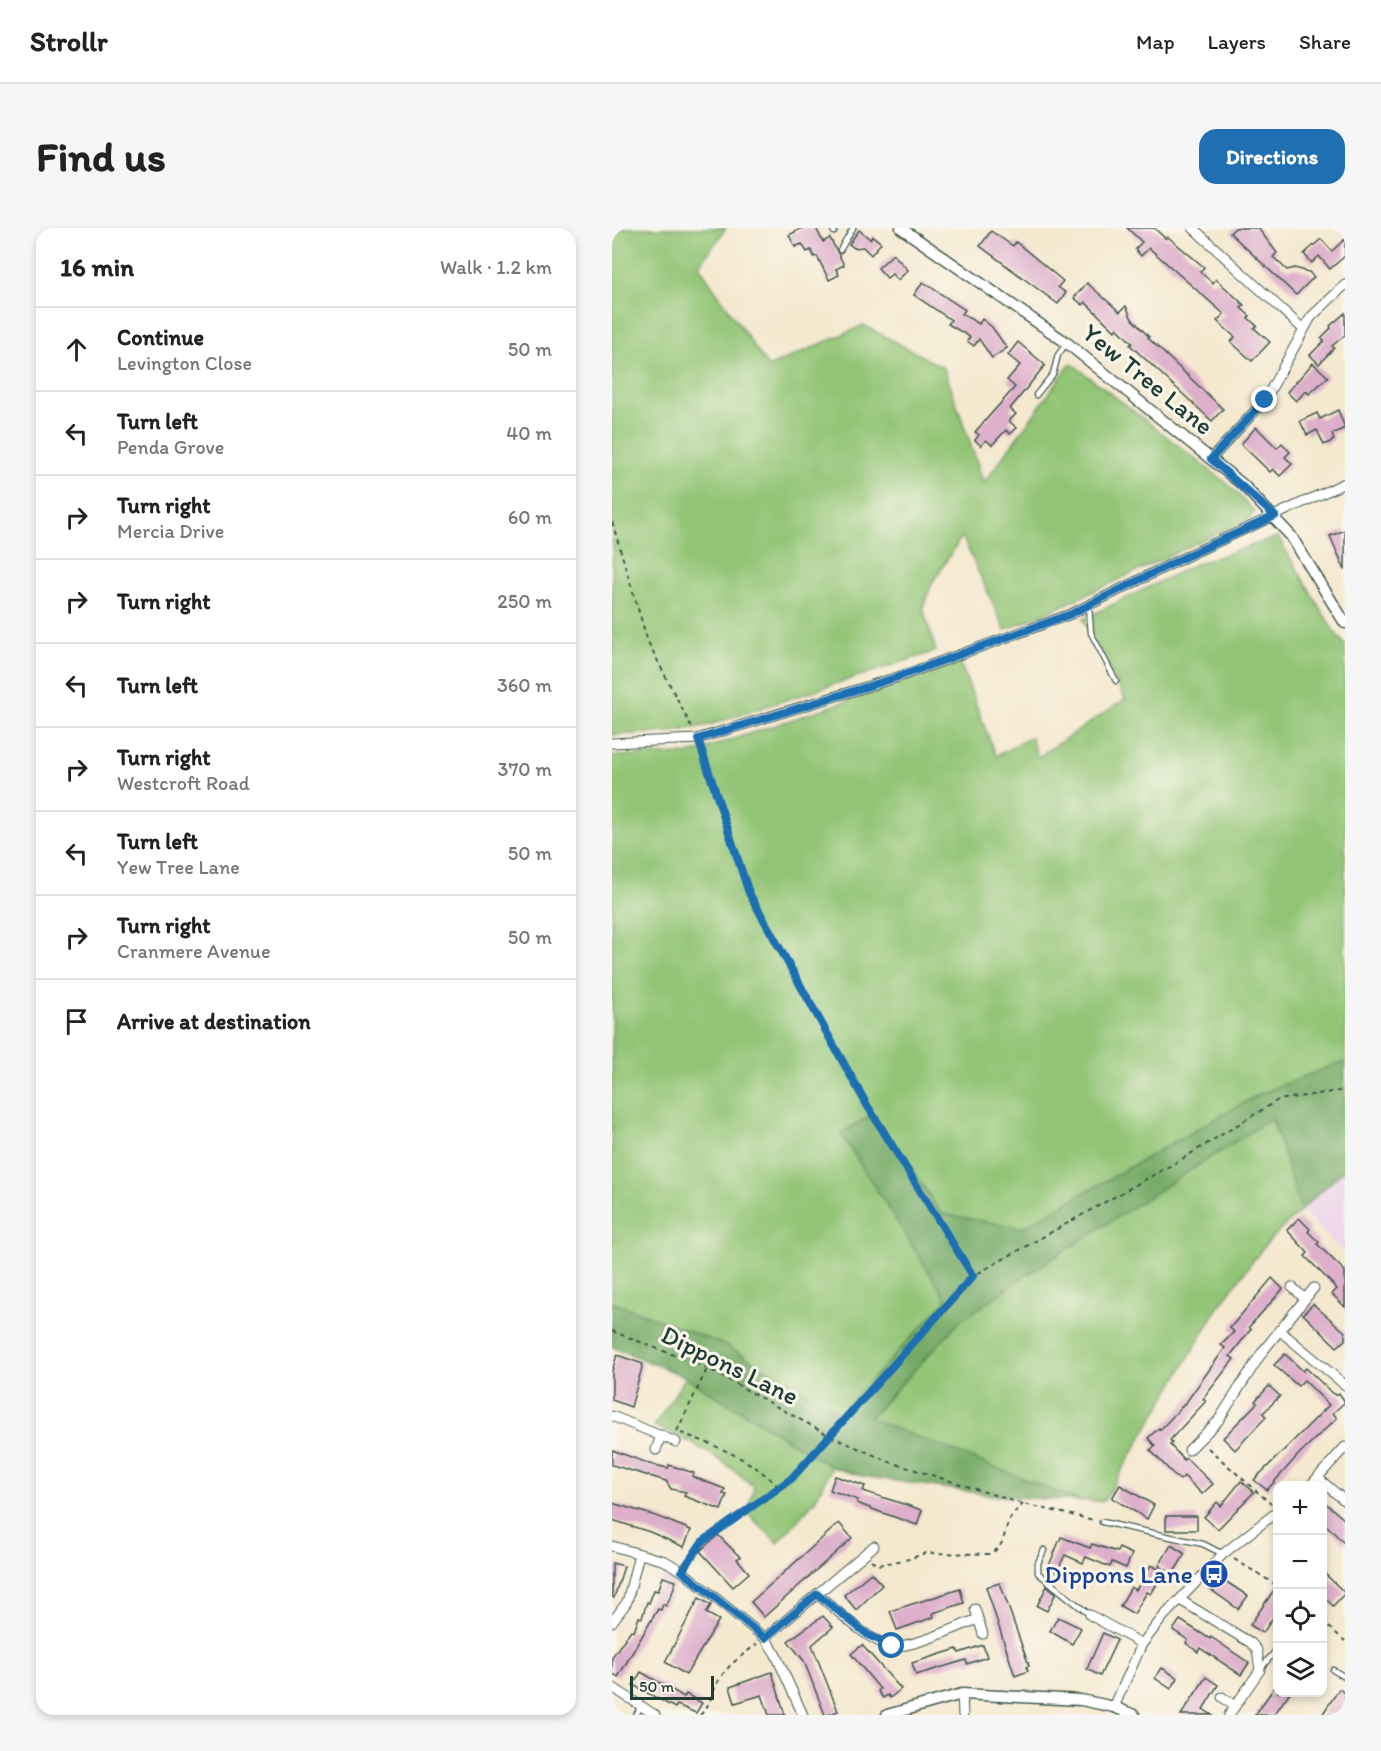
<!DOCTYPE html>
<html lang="en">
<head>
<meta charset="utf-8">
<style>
	body { margin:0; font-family:Itim,sans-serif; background:#f6f6f6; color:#222 }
	.controls { position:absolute; right:18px; bottom:18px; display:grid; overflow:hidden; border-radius:12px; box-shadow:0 3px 9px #0003 }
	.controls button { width:54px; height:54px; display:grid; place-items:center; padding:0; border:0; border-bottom:2px solid #e0e0e0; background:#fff; color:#222; font:30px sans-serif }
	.scale { position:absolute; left:18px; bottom:15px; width:84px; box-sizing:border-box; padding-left:6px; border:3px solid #1f3d34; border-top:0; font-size:16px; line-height:21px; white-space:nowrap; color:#1f3d34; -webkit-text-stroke:4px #fbf7ec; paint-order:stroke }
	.stop { position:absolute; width:18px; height:18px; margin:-14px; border:4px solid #1f6fb2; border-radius:50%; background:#fff }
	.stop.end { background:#1f6fb2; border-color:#fff; box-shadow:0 2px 6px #0008 }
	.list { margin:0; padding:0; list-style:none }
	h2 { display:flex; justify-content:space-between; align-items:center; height:78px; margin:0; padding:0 24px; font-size:26px }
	h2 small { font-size:20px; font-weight:400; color:#767676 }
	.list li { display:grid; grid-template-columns:39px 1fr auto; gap:18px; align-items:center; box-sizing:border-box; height:84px; padding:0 24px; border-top:2px solid #e0e0e0 }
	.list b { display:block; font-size:22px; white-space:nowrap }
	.list p { margin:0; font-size:20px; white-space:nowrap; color:#767676 }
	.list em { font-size:20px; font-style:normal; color:#767676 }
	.icon { flex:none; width:33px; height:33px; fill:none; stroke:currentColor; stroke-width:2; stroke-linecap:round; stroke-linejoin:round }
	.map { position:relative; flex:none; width:733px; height:1487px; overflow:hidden; border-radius:18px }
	header { display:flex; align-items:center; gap:36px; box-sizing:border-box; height:84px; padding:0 30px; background:#fff; border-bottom:2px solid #e0e0e0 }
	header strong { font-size:28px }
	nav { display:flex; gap:33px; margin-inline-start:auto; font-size:21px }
	.intro { display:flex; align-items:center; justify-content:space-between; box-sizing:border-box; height:144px; padding:0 36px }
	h1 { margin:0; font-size:42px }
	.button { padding:15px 27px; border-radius:18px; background:#1f6fb2; color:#fff; font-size:21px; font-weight:700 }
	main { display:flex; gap:36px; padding:0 36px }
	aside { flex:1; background:#fff; border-radius:18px; box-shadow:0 3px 9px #0003 }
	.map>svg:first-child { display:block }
</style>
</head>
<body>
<header>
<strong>Strollr</strong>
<nav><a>Map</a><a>Layers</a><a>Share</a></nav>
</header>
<div class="intro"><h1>Find us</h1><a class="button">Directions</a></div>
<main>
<aside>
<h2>16 min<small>Walk · 1.2 km</small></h2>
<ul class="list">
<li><svg class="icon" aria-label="ahead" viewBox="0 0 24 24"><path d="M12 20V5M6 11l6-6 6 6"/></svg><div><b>Continue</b><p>Levington Close</p></div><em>50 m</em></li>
<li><svg class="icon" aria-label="left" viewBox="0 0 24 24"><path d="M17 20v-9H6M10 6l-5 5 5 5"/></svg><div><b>Turn left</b><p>Penda Grove</p></div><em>40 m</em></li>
<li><svg class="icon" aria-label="right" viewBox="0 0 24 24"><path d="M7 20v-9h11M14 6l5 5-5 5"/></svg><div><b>Turn right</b><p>Mercia Drive</p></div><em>60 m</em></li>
<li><svg class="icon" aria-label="right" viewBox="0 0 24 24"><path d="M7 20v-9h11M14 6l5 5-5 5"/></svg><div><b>Turn right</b></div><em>250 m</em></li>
<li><svg class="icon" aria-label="left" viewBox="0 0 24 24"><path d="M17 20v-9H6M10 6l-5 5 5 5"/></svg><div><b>Turn left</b></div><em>360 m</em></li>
<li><svg class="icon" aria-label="right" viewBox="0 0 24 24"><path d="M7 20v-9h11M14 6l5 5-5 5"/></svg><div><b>Turn right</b><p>Westcroft Road</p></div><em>370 m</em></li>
<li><svg class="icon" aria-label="left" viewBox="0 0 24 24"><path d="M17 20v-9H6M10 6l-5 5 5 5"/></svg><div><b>Turn left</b><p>Yew Tree Lane</p></div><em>50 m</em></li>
<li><svg class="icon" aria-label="right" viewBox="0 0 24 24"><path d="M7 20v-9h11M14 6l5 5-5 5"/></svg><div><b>Turn right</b><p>Cranmere Avenue</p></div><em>50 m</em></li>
<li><svg class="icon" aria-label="arrive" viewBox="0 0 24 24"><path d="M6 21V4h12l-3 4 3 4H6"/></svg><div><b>Arrive at destination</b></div></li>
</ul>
</aside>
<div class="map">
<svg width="733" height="1487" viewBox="0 0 733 1487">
	<rect width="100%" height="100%" fill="#fbf7ec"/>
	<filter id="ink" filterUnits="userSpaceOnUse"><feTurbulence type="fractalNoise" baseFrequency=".0167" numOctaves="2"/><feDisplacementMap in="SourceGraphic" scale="12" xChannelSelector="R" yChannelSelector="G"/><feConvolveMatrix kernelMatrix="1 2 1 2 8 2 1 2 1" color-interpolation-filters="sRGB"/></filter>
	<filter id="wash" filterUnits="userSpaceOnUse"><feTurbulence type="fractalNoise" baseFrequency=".008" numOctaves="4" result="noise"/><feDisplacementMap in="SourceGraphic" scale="24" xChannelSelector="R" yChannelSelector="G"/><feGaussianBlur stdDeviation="1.35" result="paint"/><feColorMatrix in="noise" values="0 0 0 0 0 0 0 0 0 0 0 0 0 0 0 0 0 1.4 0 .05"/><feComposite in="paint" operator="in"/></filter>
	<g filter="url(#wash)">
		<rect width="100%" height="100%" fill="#f4e8cf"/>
		<!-- built -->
		<polygon fill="#ecd1ea" points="733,941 733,1026 689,982"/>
		<!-- green -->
		<g fill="#91c475" stroke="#588054" stroke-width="1.5">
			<path d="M0,0H114L87,38L156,139L252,97L332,140L372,255L459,135L616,256L643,284L637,291C555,327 476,369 393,402L350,308L320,355L311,380L324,423L97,497L59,504L0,507Z"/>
			<polygon points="666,309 721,402 733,417 733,835 648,866 410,1000 330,986 261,886 230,905 335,1072 228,1186 115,1118 0,1074 0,528 77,526 348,435 384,528 419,509 426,529 513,471 471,391 584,336"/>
			<polygon points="660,889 689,982 653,1017 607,1078 492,1273 468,1273 257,1191 347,1094 416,1046"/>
			<path d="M74,1149L220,1239L203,1272L166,1315L135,1285L142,1259C113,1232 78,1212 42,1198Z"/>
		</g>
		<!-- forest -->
		<polygon fill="#74aa66" stroke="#4a744d" stroke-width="1.5" points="726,835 733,835 733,941 689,982 660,890 416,1046 347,1094 257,1190 468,1273 387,1268 249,1248 220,1239 74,1149 0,1119 0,1074 115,1118 228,1185 335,1072 229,906 261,886 330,986 410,1000 648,866"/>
		<g id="blocks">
			<!-- building -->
			<g fill="#ddafcb">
				<polygon points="190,0 204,0 211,14 218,10 232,37 224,41 227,47 217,52 205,28 202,29 199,22 195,24 190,16 183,19 177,7"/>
				<polygon points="515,0 542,0 554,11 556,9 592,39 588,44 601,55 604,51 632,77 629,80 638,88 636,90 645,98 642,100 658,114 640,133 619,114 623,109 605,93 612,86 537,20 529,28 523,21 530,14"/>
				<polygon points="623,0 646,0 665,25 661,29 675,42 683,40 697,44 702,49 684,67 618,5"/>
				<polygon points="247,2 258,11 261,8 269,15 259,27 251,19 242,20 237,16"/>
				<polygon points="379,3 401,18 404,14 451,53 446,59 454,65 446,76 368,18"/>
				<polygon points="709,11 720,23 733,11 733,28 718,41 707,28 700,35 692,26"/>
				<polygon points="281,26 296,42 286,52 280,46 275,50 266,40"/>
				<polygon points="311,54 353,82 350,86 367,96 370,91 380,99 395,120 380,130 367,111 362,118 355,113 358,109 336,96 339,92 302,67"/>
				<polygon points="475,55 508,84 514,78 520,91 537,109 536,110 611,181 600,193 518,117 520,115 505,100 503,103 473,74 471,77 462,70"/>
				<polygon points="733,85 733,107 720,118 722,120 707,136 698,127 712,113 709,110 719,100 718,98"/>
				<polygon points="406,114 433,137 398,181 404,186 397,193 405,200 398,206 394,202 380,217 374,212 369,218 363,212 367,207 363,204 403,159 395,152 408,137 396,127"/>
				<polygon points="701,135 716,149 697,166 694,163 684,173 675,164"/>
				<polygon points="726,182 733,200 720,206 722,212 712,217 705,202 695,207 688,193 705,185 708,191"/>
				<polygon points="644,199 665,220 670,215 678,224 673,229 680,236 668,248 661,241 658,244 629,216"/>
				<polygon points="733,302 733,342 718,308"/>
				<polygon points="687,990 698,1001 696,1004 707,1014 705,1016 733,1043 733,1079 720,1066 725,1061 693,1028 696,1025 675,1002"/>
				<polygon points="660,1050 671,1061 637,1099 639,1101 618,1128 622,1131 591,1171 594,1173 558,1212 560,1215 558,1217 572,1232 574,1230 601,1256 590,1266 572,1248 568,1252 564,1249 538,1222 543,1218 536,1210 547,1200 548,1202 575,1173 613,1120 609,1117 622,1104 618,1100"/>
				<polygon points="701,1076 733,1104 733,1112 725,1119 691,1086"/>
				<polygon points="673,1126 691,1143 694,1140 719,1164 724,1167 727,1165 733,1174 721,1185 725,1190 688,1225 655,1262 642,1252 717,1177 692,1152 686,1158 662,1137"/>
				<polygon points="5,1127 31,1136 19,1179 0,1172 0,1143"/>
				<polygon points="657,1158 668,1168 651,1185 654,1189 623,1222 611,1210 645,1175 643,1173"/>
				<polygon points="0,1222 38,1236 56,1240 57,1237 82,1245 81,1249 113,1261 111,1266 115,1267 109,1282 72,1268 74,1264 59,1261 54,1253 0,1237"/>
				<polygon points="223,1248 253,1258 251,1263 310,1282 305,1297 268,1284 245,1275 246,1272 218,1262"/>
				<polygon points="629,1253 642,1264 606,1301 592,1289 605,1274 609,1278"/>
				<polygon points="508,1257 542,1277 535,1291 500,1270"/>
				<polygon points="711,1273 733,1292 733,1316 711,1294"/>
				<polygon points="0,1275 44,1288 79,1302 72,1319 38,1304 0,1292"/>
				<rect x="554" y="1288" width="31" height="14"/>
				<polygon points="227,1295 240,1310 152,1389 139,1374"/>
				<polygon points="106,1307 128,1329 125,1331 137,1345 121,1359 88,1323"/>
				<polygon points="449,1309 478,1320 480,1316 505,1324 507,1320 520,1326 514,1340 500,1334 498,1339 474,1329 471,1335 453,1327 445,1344 436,1340"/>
				<polygon points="559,1317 573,1326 561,1346 547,1338"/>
				<polygon points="0,1335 12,1338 2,1370 0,1369"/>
				<polygon points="539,1337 552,1344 539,1366 535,1364 522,1386 508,1378 519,1359 524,1362"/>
				<polygon points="711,1344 733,1365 721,1378 711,1368"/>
				<polygon points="259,1345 270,1357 244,1382 232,1367"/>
				<polygon points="51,1349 64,1353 60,1365 54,1378 51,1376 49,1382 46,1381 6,1449 0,1445 0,1429 19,1402 22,1404 27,1389 30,1390 35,1374 37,1375 42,1362 46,1363"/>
				<polygon points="607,1349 636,1368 626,1381 598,1361"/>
				<polygon points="388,1355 417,1438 414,1439 416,1443 403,1448 374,1359"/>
				<polygon points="666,1356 666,1382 651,1405 638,1397"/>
				<polygon points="435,1358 444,1365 435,1383 425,1378"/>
				<polygon points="348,1361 352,1375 321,1385 322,1389 285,1402 278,1383"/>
				<polygon points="87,1370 99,1377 94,1385 107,1392 74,1447 53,1434"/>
				<polygon points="211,1388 221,1399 200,1417 226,1483 216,1487 213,1487 192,1433 176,1413"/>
				<polygon points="446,1389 469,1400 460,1416 438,1403"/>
				<polygon points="568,1392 598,1411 599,1409 637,1435 629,1447 588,1420 586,1424 574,1415 576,1412 561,1402"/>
				<polygon points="491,1405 505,1412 488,1448 475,1441"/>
				<polygon points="250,1417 289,1461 278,1470 276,1467 271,1470 266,1463 268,1461 239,1426"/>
				<polygon points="371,1417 375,1429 355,1436 354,1432 304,1447 300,1435 345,1421 347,1425"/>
				<polygon points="550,1440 566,1450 559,1461 543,1450"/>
				<polygon points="29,1444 72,1469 74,1466 90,1475 84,1485 65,1477 63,1480 21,1457"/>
				<polygon points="160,1444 173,1487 157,1487 150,1467 123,1475 118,1459"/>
				<polygon points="594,1449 606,1457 591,1481 600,1487 569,1487"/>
				<polygon points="666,1454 666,1464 678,1464 662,1487 643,1487"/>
				<polygon points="727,1461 733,1465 733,1483 730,1487 710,1487"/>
			</g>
		</g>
	</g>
	<g filter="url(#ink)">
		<use href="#blocks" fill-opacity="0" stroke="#3f574b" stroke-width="1.5"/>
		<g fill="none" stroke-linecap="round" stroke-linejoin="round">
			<!-- service casing -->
			<g stroke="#3f574b" stroke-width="7">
				<g id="service">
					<polyline points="220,0 222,4"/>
					<polyline points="228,22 241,0"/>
					<polyline points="424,167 441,146 446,127 454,116"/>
					<polyline points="477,378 479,405 504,453"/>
					<polyline points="490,1294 591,1316 611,1326"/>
					<polyline points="432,1322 426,1335 426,1345 478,1387"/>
					<polyline points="649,1440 666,1420"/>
					<polyline points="721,1442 733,1449"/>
					<polyline points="24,1487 28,1480"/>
				</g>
			</g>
			<!-- minor casing -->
			<g stroke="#3f574b" stroke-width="11">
				<g id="minor">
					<polyline points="581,0 690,100"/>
					<polyline points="599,231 653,172 699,89 733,57"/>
					<polyline points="0,515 85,511 286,449 459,386 577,327 733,255"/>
					<polyline points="680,1059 693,1071"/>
					<polyline points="667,1102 733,1157"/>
					<polyline points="0,1188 64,1214"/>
					<polyline points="44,1222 49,1207"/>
					<polyline points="577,1222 606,1193 651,1123 702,1060"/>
					<polyline points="707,1251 733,1273"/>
					<polyline points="698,1258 733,1219"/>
					<polyline points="0,1318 53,1333 70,1343 153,1410 163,1425 191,1487"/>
					<path d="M205,1366C223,1380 258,1416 281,1418C304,1419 344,1399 366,1391"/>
					<polyline points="568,1372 639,1415 645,1422 648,1442 617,1487"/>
					<polyline points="363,1381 371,1406"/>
					<polyline points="478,1387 530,1416"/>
					<polyline points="0,1394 15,1374 27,1326"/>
					<polyline points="153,1410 262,1318"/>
					<polyline points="0,1459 43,1487"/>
					<polyline points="350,1467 351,1487"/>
					<polyline points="610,1469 623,1478"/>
					<polyline points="502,1479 530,1416 551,1389 611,1326 666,1283"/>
				</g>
			</g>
			<!-- tertiary casing -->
			<g stroke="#3f574b" stroke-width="13">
				<g id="tertiary">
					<polyline points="289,0 455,115 631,257 679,308 733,395"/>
					<polyline points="275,1487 350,1466 469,1472 502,1479 522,1487"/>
				</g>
			</g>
			<!-- path -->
			<g stroke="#3f574b" stroke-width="2" stroke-dasharray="4.5 4.5" stroke-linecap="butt">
				<polyline points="0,294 36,414 80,500"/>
				<polyline points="88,519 137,665 255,877 361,1048"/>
				<polyline points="0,1103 95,1140 218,1208 278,1234 411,1276 482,1292"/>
				<polyline points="65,1203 95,1141"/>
				<path d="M69,1205C103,1217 144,1233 167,1260"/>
				<polyline points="596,1220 659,1276"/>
				<polyline points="622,1331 666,1358"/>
				<path d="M259,1332L266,1337L297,1331L314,1325L377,1326C395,1318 390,1306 398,1291C401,1285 407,1280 411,1276"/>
				<polyline points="75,1336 90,1314 179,1251 361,1048 570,931 666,872 733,862"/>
				<polyline points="710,1393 733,1413"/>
				<path d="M88,1487C100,1476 100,1461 109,1449C118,1435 132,1426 145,1416"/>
			</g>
			<!-- service -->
			<use href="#service" stroke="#fff" stroke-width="4.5"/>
			<!-- minor -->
			<use href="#minor" stroke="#fff" stroke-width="9"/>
			<!-- tertiary -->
			<use href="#tertiary" stroke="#fff" stroke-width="10"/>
		</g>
	</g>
	<g fill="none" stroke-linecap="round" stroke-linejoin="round" filter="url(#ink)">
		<!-- route -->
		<polyline stroke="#1f6fb2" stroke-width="8" points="280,1418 256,1407 205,1366 153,1410 70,1343 90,1314 179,1251 361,1048 255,877 137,665 86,511 286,449 459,386 577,327 663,288 599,231 653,172"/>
	</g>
	<!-- icons -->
	<defs>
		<g id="bus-disc" transform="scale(1.5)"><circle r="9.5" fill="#1a4fb4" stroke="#fbf7ec"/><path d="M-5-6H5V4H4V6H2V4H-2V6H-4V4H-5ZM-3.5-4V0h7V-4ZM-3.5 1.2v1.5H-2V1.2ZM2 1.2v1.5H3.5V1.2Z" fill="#fff"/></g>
	</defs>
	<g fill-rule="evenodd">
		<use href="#bus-disc" x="602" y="1346"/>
	</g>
	<g text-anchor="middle" stroke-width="6" stroke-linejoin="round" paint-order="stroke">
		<!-- street labels -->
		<g font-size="26" fill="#1f3d34" stroke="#fbf7ec">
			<text transform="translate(536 151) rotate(39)" y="9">Yew Tree Lane</text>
			<text transform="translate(118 1137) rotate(26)" y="9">Dippons Lane</text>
		</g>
		<!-- transit labels -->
		<g font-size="26" fill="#164399" stroke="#fbf7ec" text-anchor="end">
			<text x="581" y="1355">Dippons Lane</text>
		</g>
	</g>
</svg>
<div class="controls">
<button>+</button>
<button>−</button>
<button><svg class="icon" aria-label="locate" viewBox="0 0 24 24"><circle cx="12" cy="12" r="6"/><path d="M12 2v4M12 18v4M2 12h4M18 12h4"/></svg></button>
<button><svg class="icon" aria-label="layers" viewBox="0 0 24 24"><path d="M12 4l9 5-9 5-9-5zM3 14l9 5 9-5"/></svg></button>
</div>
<div class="scale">50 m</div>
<div class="stop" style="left:280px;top:1418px"></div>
<div class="stop end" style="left:653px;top:172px"></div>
</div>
</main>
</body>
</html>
